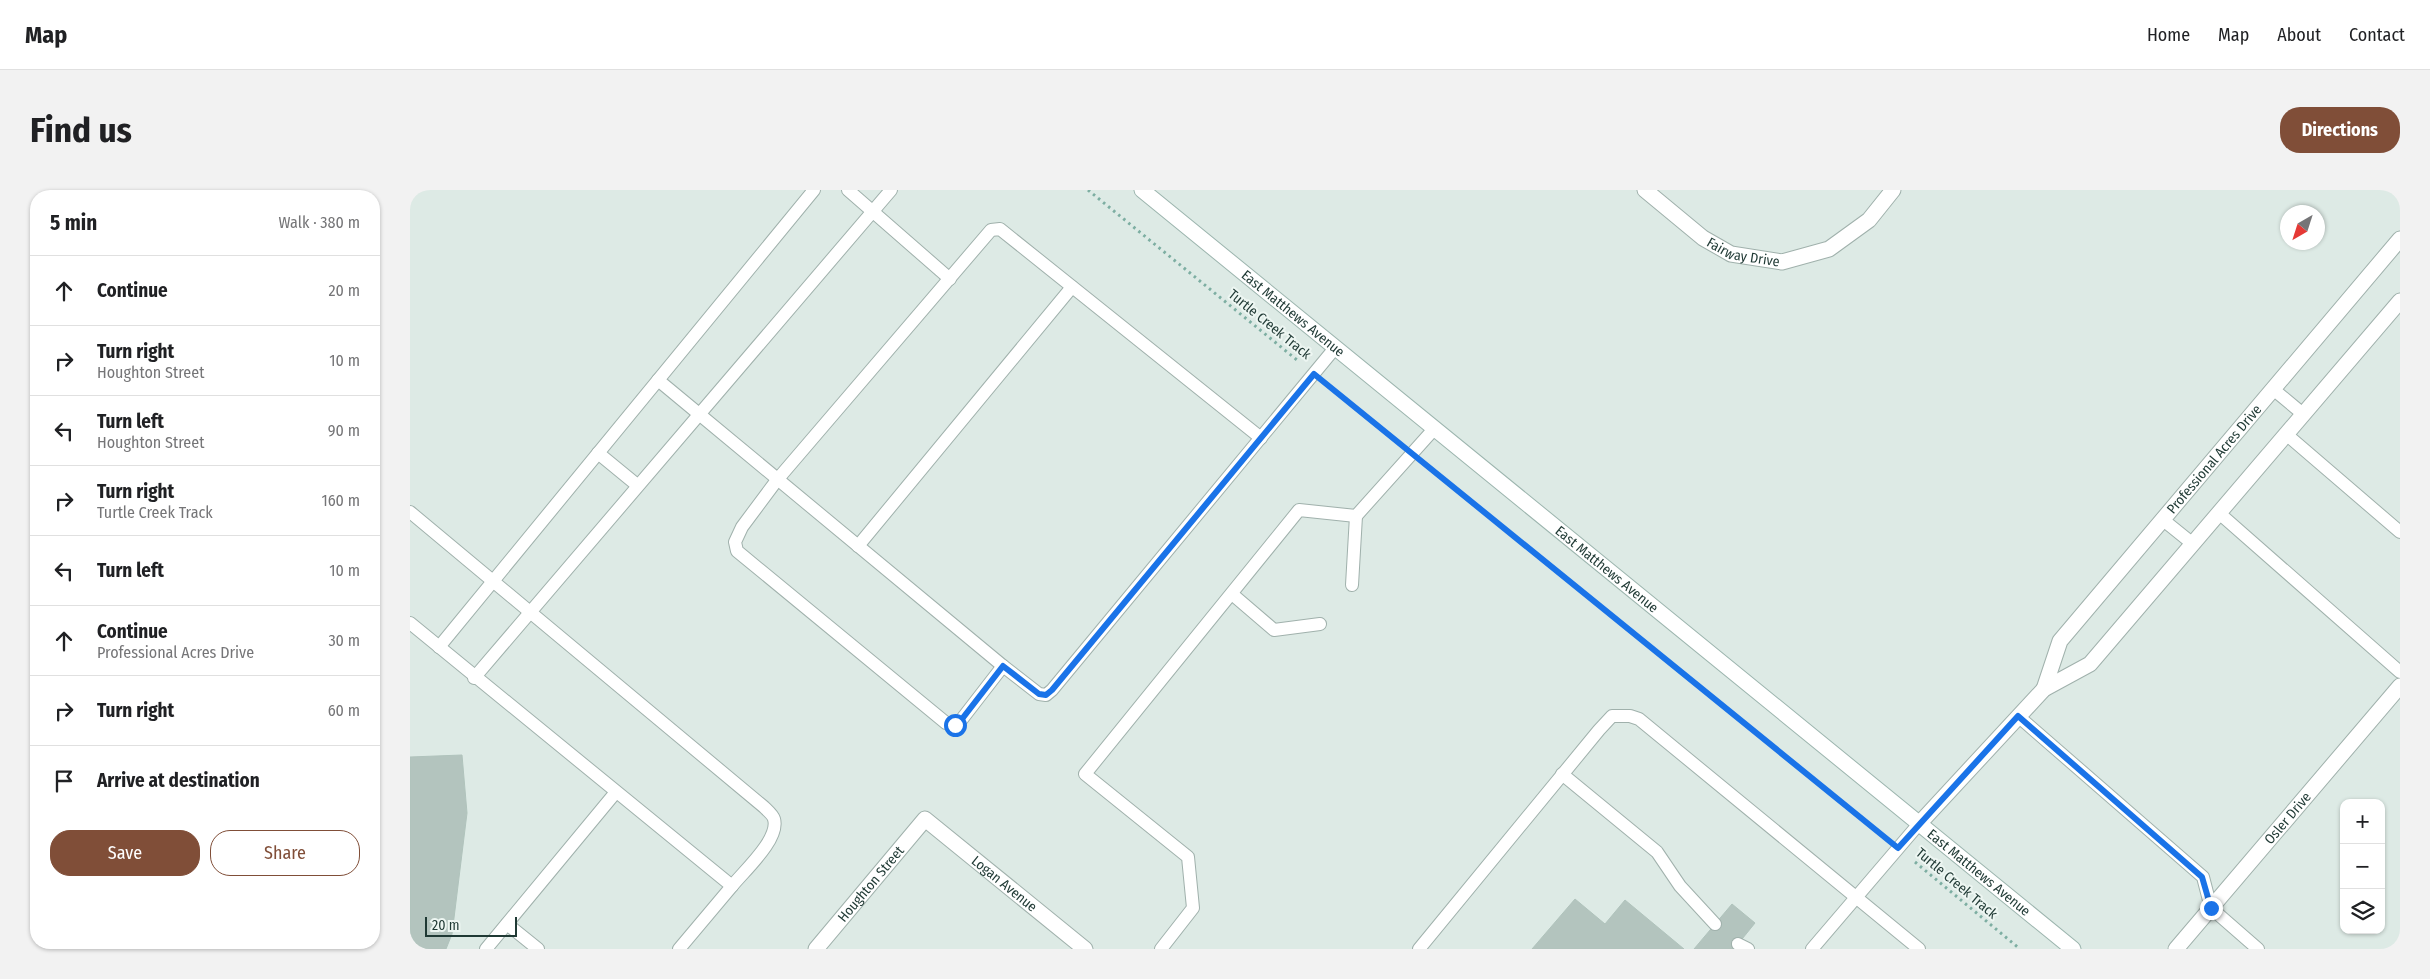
<!DOCTYPE html>
<html lang="en">
<head>
<meta charset="utf-8">
<style>
	body { margin:0; font-family:"Fira Sans Condensed",sans-serif; background:#f2f2f2; color:#202124 }
	.controls { position:absolute; right:15px; bottom:15px; display:grid; overflow:hidden; border-radius:10px; box-shadow:0 1px 4px #0004 }
	.controls button { width:45px; height:45px; display:grid; place-items:center; padding:0; border:0; border-bottom:1px solid #e0e0e0; background:#fff; color:#202124; font:25px sans-serif }
	.compass { position:absolute; left:1870px; top:15px; width:45px; height:45px; border-radius:50%; background:#fff; box-shadow:0 1px 4px #0004; rotate:219deg }
	.scale { position:absolute; left:15px; bottom:12px; width:92px; box-sizing:border-box; padding-left:5px; border:2px solid #1f3934; border-top:0; font-size:14px; line-height:18px; white-space:nowrap; color:#1f3934; -webkit-text-stroke:4px #edf6f2; paint-order:stroke }
	.stop { position:absolute; width:15px; height:15px; margin:-11px; border:4px solid #1a73e8; border-radius:50%; background:#fff }
	.stop.end { background:#1a73e8; border-color:#fff; box-shadow:0 1px 5px #0008 }
	.list { margin:0; padding:0; list-style:none }
	h2 { display:flex; justify-content:space-between; align-items:center; height:65px; margin:0; padding:0 20px; font-size:21px }
	h2 small { font-size:16px; font-weight:400; color:#757577 }
	.list li { display:grid; grid-template-columns:32px 1fr auto; gap:15px; align-items:center; box-sizing:border-box; height:70px; padding:0 20px; border-top:1px solid #e0e0e0 }
	.list b { display:block; font-size:19px; white-space:nowrap }
	.list p { margin:0; font-size:16px; white-space:nowrap; color:#757577 }
	.list em { font-size:16px; font-style:normal; color:#757577 }
	.actions { display:flex; gap:10px; padding:15px 20px }
	.actions a { flex:1; padding:11px 0; border:1px solid #804e38; border-radius:20px; text-align:center; font-size:18px; color:#804e38 }
	.actions .main { background:#804e38; color:#fff }
	.icon { flex:none; width:28px; height:28px; fill:none; stroke:currentColor; stroke-width:2; stroke-linecap:round; stroke-linejoin:round }
	.map { position:relative; flex:none; width:1990px; height:759px; overflow:hidden; border-radius:20px }
	header { display:flex; align-items:center; gap:30px; box-sizing:border-box; height:70px; padding:0 25px; background:#fff; border-bottom:1px solid #e0e0e0 }
	header strong { font-size:24px }
	nav { display:flex; gap:28px; margin-inline-start:auto; font-size:18px }
	.intro { display:flex; align-items:center; justify-content:space-between; box-sizing:border-box; height:120px; padding:0 30px }
	h1 { margin:0; font-size:35px }
	.button { padding:12px 22px; border-radius:20px; background:#804e38; color:#fff; font-size:18px; font-weight:700 }
	main { display:flex; gap:30px; padding:0 30px }
	aside { flex:1; background:#fff; border-radius:20px; box-shadow:0 1px 4px #0004 }
	.map>svg:first-child { display:block }
</style>
</head>
<body>
<header>
<strong>Map</strong>
<nav><a>Home</a><a>Map</a><a>About</a><a>Contact</a></nav>
</header>
<div class="intro"><h1>Find us</h1><a class="button">Directions</a></div>
<main>
<aside>
<h2>5 min<small>Walk · 380 m</small></h2>
<ul class="list">
<li><svg class="icon" aria-label="ahead" viewBox="0 0 24 24"><path d="M12 20V5M6 11l6-6 6 6"/></svg><div><b>Continue</b></div><em>20 m</em></li>
<li><svg class="icon" aria-label="right" viewBox="0 0 24 24"><path d="M7 20v-9h11M14 6l5 5-5 5"/></svg><div><b>Turn right</b><p>Houghton Street</p></div><em>10 m</em></li>
<li><svg class="icon" aria-label="left" viewBox="0 0 24 24"><path d="M17 20v-9H6M10 6l-5 5 5 5"/></svg><div><b>Turn left</b><p>Houghton Street</p></div><em>90 m</em></li>
<li><svg class="icon" aria-label="right" viewBox="0 0 24 24"><path d="M7 20v-9h11M14 6l5 5-5 5"/></svg><div><b>Turn right</b><p>Turtle Creek Track</p></div><em>160 m</em></li>
<li><svg class="icon" aria-label="left" viewBox="0 0 24 24"><path d="M17 20v-9H6M10 6l-5 5 5 5"/></svg><div><b>Turn left</b></div><em>10 m</em></li>
<li><svg class="icon" aria-label="ahead" viewBox="0 0 24 24"><path d="M12 20V5M6 11l6-6 6 6"/></svg><div><b>Continue</b><p>Professional Acres Drive</p></div><em>30 m</em></li>
<li><svg class="icon" aria-label="right" viewBox="0 0 24 24"><path d="M7 20v-9h11M14 6l5 5-5 5"/></svg><div><b>Turn right</b></div><em>60 m</em></li>
<li><svg class="icon" aria-label="arrive" viewBox="0 0 24 24"><path d="M6 21V4h12l-3 4 3 4H6"/></svg><div><b>Arrive at destination</b></div></li>
</ul>
<div class="actions"><a class="main">Save</a><a>Share</a></div>
</aside>
<div class="map">
<svg width="1990" height="759" viewBox="0 0 1990 759">
	<rect width="100%" height="100%" fill="#ddeae5"/>
	<!-- building -->
	<g fill="#b3c4be" stroke="#b0c3bc">
		<polygon points="52,565 57,623 42,744 36,759 0,759 0,567"/>
		<polygon points="1165,709 1195,734 1215,710 1274,759 1122,759"/>
		<polygon points="1322,714 1345,733 1324,759 1284,759"/>
	</g>
	<g fill="none" stroke-linecap="round" stroke-linejoin="round">
		<!-- lane casing -->
		<g stroke="#a0b1ac" stroke-width="14">
			<g id="lane">
				<polyline points="438,0 540,89"/>
				<polyline points="248,190 593,476 629,504 636,505 642,500 925,158"/>
				<polyline points="1863,199 1893,224"/>
				<polyline points="1876,244 1990,342"/>
				<polyline points="188,263 227,295"/>
				<path d="M0,322L354,617C357,620 363,625 364,629C370,649 334,681 322,696"/>
				<polyline points="1809,323 1990,482"/>
				<polyline points="1752,329 1783,354"/>
				<polyline points="448,356 662,97"/>
				<polyline points="942,395 946,326"/>
				<polyline points="822,404 864,440 910,434"/>
				<polyline points="0,433 322,696 269,759"/>
				<polyline points="29,457 404,0"/>
				<polyline points="593,476 552,529 545,535 536,533 327,361 325,352 332,337 367,290 581,40 590,39 851,248"/>
				<polyline points="64,488 481,0"/>
				<polyline points="1608,526 1793,687 1801,718 1848,759"/>
				<polyline points="1152,584 1247,662 1270,696 1305,734"/>
				<polyline points="97,734 128,759"/>
				<polyline points="1328,754 1338,759"/>
				<polyline points="76,759 206,602"/>
				<polyline points="751,759 783,718 778,667 675,584 889,320 946,326 1024,239"/>
				<polyline points="1009,759 1189,540 1202,526 1220,526 1229,529 1509,759"/>
				<polyline points="1402,759 1508,635"/>
			</g>
		</g>
		<!-- street casing -->
		<g stroke="#a0b1ac" stroke-width="17">
			<g id="street">
				<path id="s1" d="M1235,0L1293,48L1321,64L1372,72L1419,59L1459,30L1483,0"/>
				<path id="s2" d="M1634,499L1650,451L1990,49"/>
				<polyline points="1508,635 1634,499 1680,474 1990,111"/>
				<path id="s3" d="M406,759L515,629L675,759"/>
				<path id="s4" d="M1766,759L1990,496"/>
			</g>
		</g>
		<!-- secondary casing -->
		<g stroke="#9cb5ae" stroke-width="17">
			<g id="secondary">
				<path id="s5" d="M732,0L1663,759"/>
			</g>
		</g>
		<!-- path -->
		<g stroke="#7daea2" stroke-width="3" stroke-dasharray="2.5 4" stroke-linecap="butt">
			<polyline points="678,0 887,170"/>
			<polyline points="920,198 985,251"/>
			<polyline points="1017,277 1471,644"/>
			<polyline points="1505,672 1610,759"/>
		</g>
		<!-- lane -->
		<use href="#lane" stroke="#fff" stroke-width="12"/>
		<!-- street -->
		<use href="#street" stroke="#fff" stroke-width="15"/>
		<!-- secondary -->
		<use href="#secondary" stroke="#fff" stroke-width="15"/>
	</g>
	<g fill="none" stroke-linecap="round" stroke-linejoin="round">
		<!-- route -->
		<polyline stroke="#1a73e8" stroke-width="6" points="545,535 552,529 593,476 629,504 636,505 642,500 904,184 1488,658 1608,526 1792,687 1801,718"/>
	</g>
	<g text-anchor="middle" stroke-width="4" stroke-linejoin="round" paint-order="stroke">
		<!-- street labels -->
		<g font-size="14" fill="#1f3934" stroke="#edf6f2">
			<text dy="5" stroke="none"><textPath href="#s1" startOffset="119">Fairway Drive</textPath></text>
			<text dy="5" stroke="none"><textPath href="#s5" startOffset="195">East Matthews Avenue</textPath></text>
			<text transform="translate(860 134) rotate(39)" y="5">Turtle Creek Track</text>
			<text dy="5" stroke="none"><textPath href="#s2" startOffset="289">Professional Acres Drive</textPath></text>
			<text dy="5" stroke="none"><textPath href="#s5" startOffset="600">East Matthews Avenue</textPath></text>
			<text dy="5" stroke="none"><textPath href="#s4" startOffset="172">Osler Drive</textPath></text>
			<text dy="5" stroke="none"><textPath href="#s5" startOffset="1080">East Matthews Avenue</textPath></text>
			<text transform="translate(1547 693) rotate(40)" y="5">Turtle Creek Track</text>
			<text dy="5" stroke="none"><textPath href="#s3" startOffset="85">Houghton Street</textPath></text>
			<text dy="5" stroke="none"><textPath href="#s3" startOffset="272">Logan Avenue</textPath></text>
		</g>
	</g>
</svg>
<div class="controls">
<button>+</button>
<button>−</button>
<button><svg class="icon" aria-label="layers" viewBox="0 0 24 24"><path d="M12 4l9 5-9 5-9-5zM3 14l9 5 9-5"/></svg></button>
</div>
<svg class="compass" viewBox="-18 -18 36 36"><path d="M0-13l5 13h-10z" fill="#e53935"/><path d="M0 13l5-13h-10z" fill="#757577"/></svg>
<div class="scale">20 m</div>
<div class="stop" style="left:545px;top:535px"></div>
<div class="stop end" style="left:1801px;top:718px"></div>
</div>
</main>
</body>
</html>
